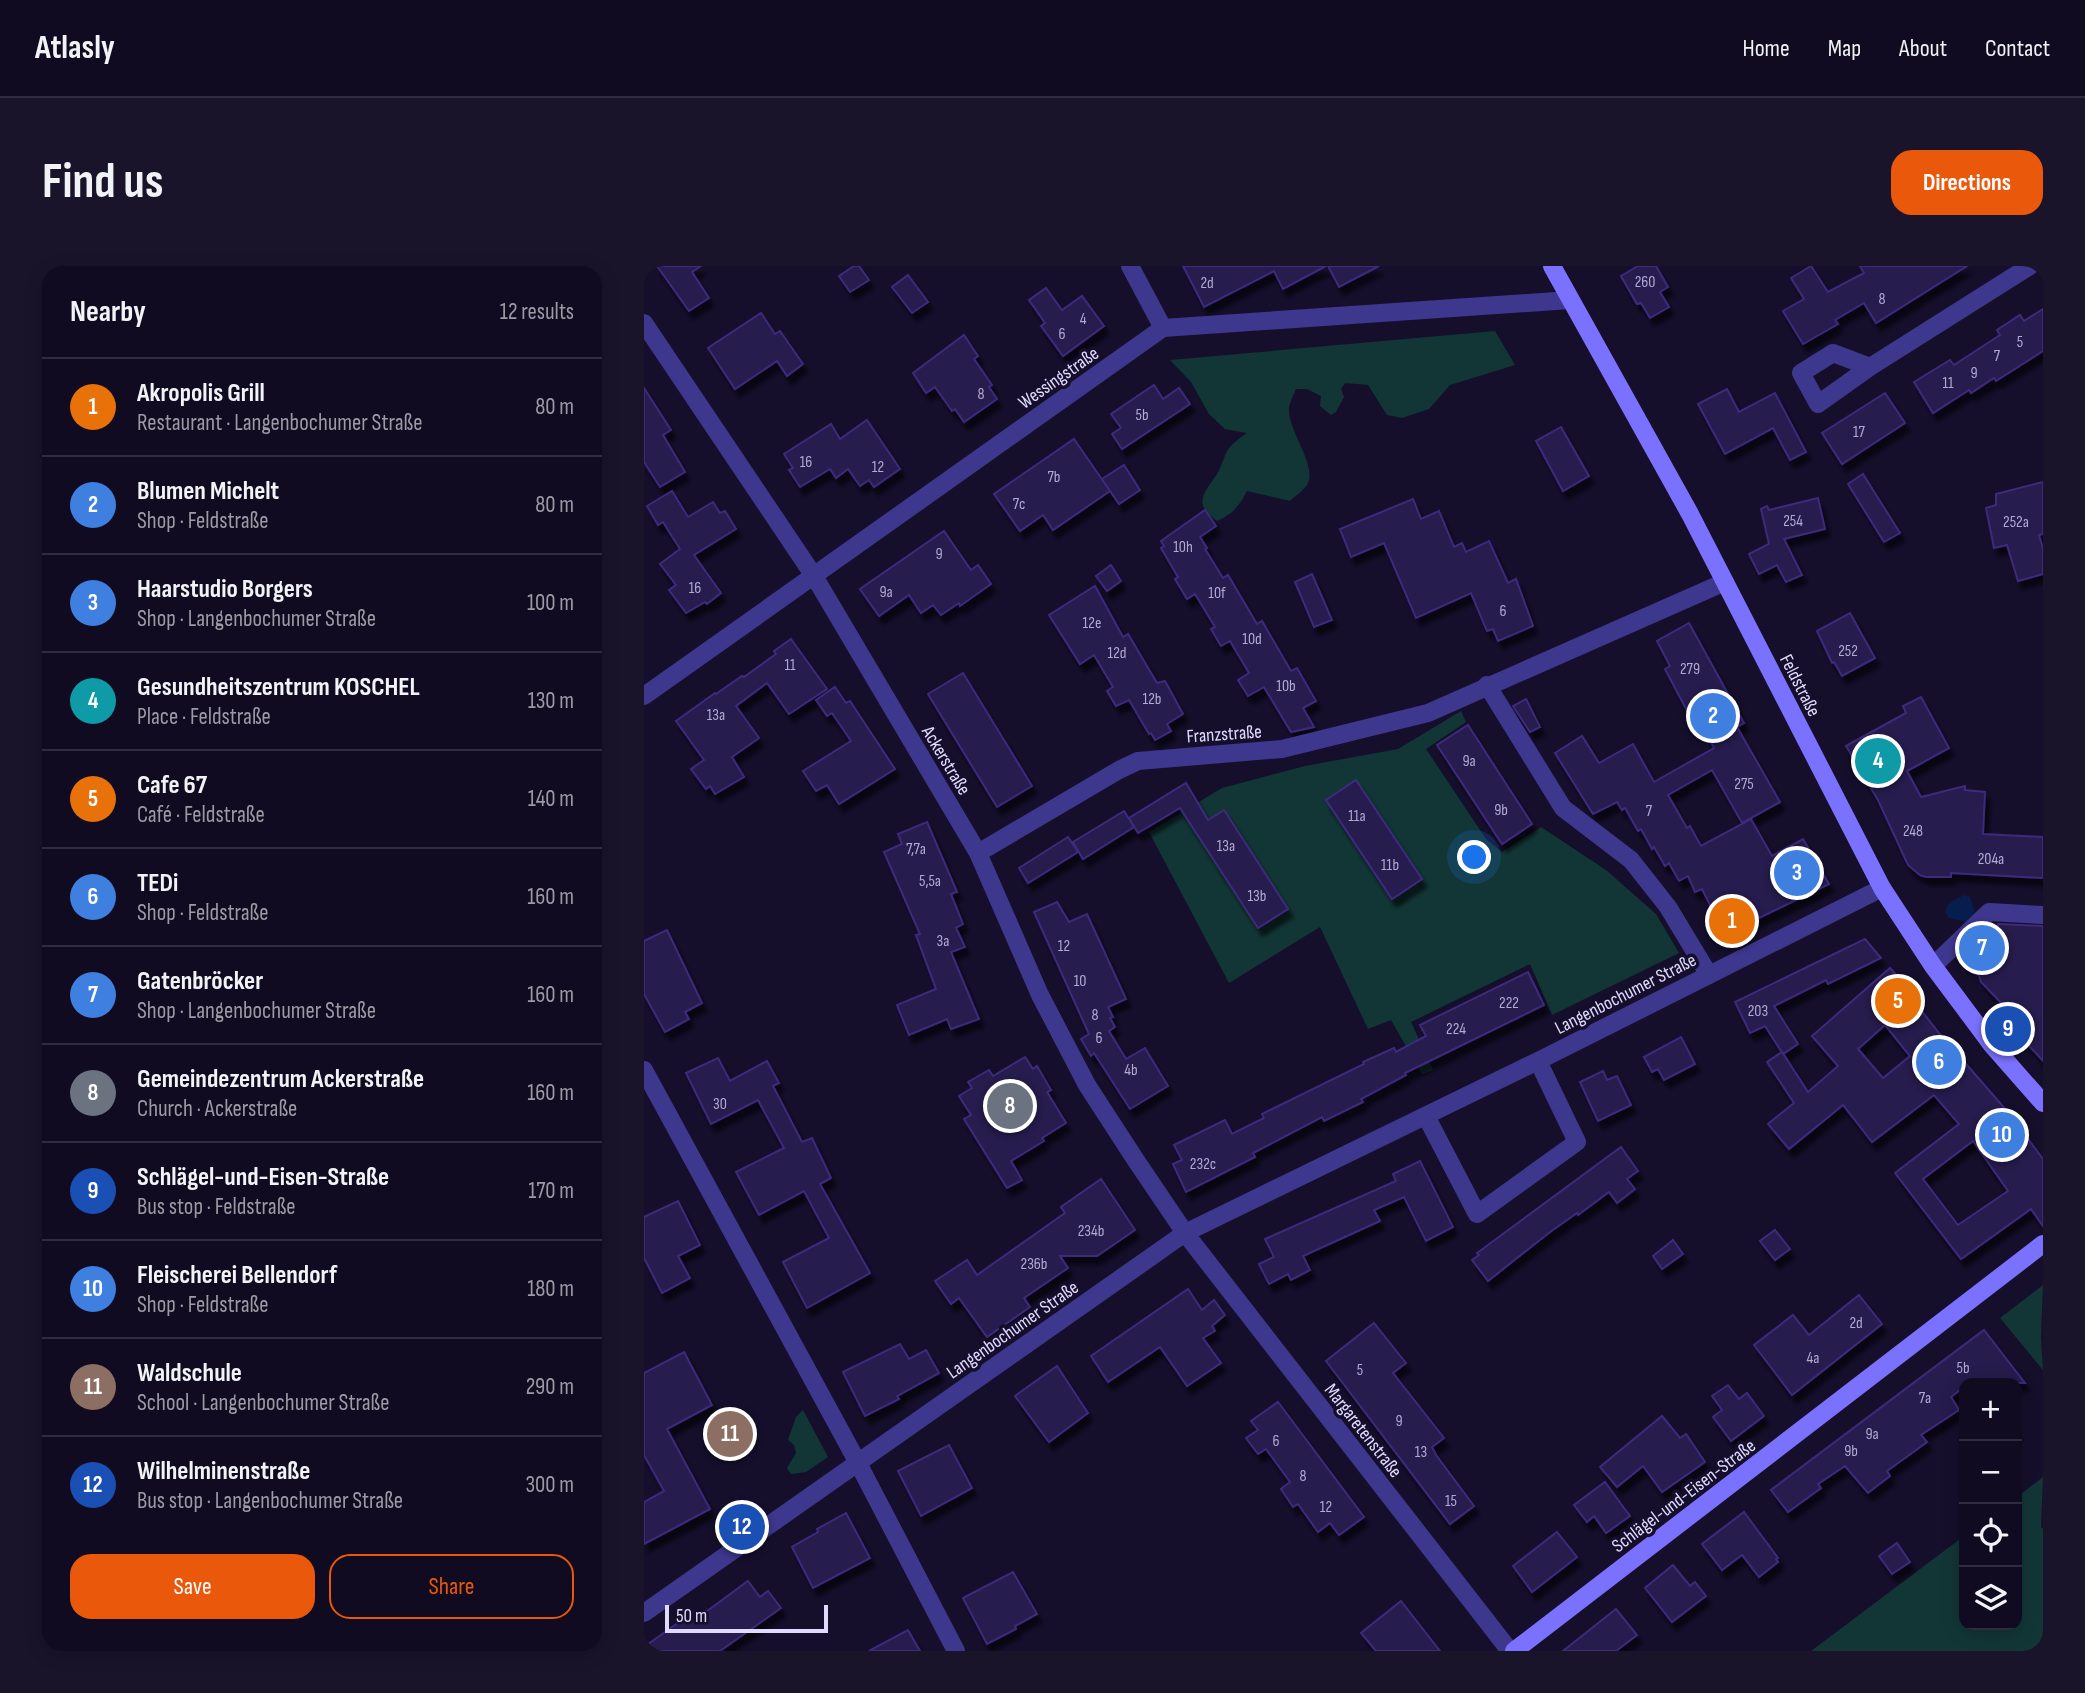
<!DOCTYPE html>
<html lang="en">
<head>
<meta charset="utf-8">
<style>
	body { margin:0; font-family:"Sofia Sans Condensed",sans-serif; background:#19142a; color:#f1f3f6 }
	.controls { position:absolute; right:21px; bottom:21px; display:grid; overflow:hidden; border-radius:14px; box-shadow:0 4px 18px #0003 }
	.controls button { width:63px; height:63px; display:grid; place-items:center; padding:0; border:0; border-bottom:2px solid #302b3f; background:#100b21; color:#f1f3f6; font:35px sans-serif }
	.scale { position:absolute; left:21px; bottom:18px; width:163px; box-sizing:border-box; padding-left:7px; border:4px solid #e0daff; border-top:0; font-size:19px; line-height:24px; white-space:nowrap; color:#e0daff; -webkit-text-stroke:5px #150f2c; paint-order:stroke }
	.you { position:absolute; left:831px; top:592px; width:24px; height:24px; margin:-18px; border:5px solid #fff; border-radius:50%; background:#1a73e8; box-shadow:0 0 0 10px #1a73e833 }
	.badge { display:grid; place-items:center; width:46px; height:46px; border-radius:50%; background:#ea580c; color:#fff; font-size:23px; font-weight:700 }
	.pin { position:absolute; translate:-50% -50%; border:4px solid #fff; box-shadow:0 2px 7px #0006 }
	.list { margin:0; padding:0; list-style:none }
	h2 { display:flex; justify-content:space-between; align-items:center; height:91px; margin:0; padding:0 28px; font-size:30px }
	h2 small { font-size:23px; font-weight:400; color:#9c9ba5 }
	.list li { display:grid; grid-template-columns:46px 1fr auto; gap:21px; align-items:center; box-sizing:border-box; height:98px; padding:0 28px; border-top:2px solid #302b3f }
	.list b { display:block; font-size:26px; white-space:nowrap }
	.list p { margin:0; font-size:23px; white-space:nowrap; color:#9c9ba5 }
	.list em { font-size:23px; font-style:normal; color:#9c9ba5 }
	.actions { display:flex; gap:14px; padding:21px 28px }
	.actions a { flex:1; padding:16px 0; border:2px solid #ea580c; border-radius:21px; text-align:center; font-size:24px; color:#ea580c }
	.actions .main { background:#ea580c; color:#fff }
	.icon { flex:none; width:38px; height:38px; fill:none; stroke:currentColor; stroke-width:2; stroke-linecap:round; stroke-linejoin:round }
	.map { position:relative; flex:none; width:1399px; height:1385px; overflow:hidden; border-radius:21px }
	header { display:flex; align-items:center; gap:42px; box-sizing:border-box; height:98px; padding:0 35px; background:#100b21; border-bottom:2px solid #302b3f }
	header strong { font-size:33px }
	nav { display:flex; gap:38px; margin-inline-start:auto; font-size:24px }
	.intro { display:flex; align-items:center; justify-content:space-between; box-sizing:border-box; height:168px; padding:0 42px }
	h1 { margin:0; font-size:49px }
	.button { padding:18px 32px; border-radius:21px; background:#ea580c; color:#fff; font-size:24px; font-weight:700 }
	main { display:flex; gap:42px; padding:0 42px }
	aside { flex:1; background:#100b21; border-radius:21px; box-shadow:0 4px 18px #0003 }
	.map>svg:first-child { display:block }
</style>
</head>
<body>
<header>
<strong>Atlasly</strong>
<nav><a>Home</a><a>Map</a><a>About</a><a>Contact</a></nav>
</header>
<div class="intro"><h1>Find us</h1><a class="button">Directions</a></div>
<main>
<aside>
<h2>Nearby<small>12 results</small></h2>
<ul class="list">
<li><span class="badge" style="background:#e8710a">1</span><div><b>Akropolis Grill</b><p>Restaurant · Langenbochumer Straße</p></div><em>80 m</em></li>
<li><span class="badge" style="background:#3f7fe0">2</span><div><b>Blumen Michelt</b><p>Shop · Feldstraße</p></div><em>80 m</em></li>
<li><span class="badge" style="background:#3f7fe0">3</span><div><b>Haarstudio Borgers</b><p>Shop · Langenbochumer Straße</p></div><em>100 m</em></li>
<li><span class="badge" style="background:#0f9aa8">4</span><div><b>Gesundheitszentrum KOSCHEL</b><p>Place · Feldstraße</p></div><em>130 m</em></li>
<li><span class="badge" style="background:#e8710a">5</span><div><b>Cafe 67</b><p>Café · Feldstraße</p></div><em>140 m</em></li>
<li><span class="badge" style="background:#3f7fe0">6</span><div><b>TEDi</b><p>Shop · Feldstraße</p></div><em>160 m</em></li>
<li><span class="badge" style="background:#3f7fe0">7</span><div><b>Gatenbröcker</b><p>Shop · Langenbochumer Straße</p></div><em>160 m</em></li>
<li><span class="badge" style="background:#6b7280">8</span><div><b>Gemeindezentrum Ackerstraße</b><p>Church · Ackerstraße</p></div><em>160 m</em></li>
<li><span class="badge" style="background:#1a4fb4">9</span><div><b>Schlägel-und-Eisen-Straße</b><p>Bus stop · Feldstraße</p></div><em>170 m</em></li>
<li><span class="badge" style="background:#3f7fe0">10</span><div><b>Fleischerei Bellendorf</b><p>Shop · Feldstraße</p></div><em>180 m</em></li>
<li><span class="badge" style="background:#8d6e63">11</span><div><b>Waldschule</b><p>School · Langenbochumer Straße</p></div><em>290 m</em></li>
<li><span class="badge" style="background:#1a4fb4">12</span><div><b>Wilhelminenstraße</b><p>Bus stop · Langenbochumer Straße</p></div><em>300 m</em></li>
</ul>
<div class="actions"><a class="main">Save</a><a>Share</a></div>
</aside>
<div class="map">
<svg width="1399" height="1385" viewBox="0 0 1399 1385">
	<defs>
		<filter id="shadow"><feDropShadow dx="4.5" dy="8" stdDeviation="2" flood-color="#0009"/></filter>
	</defs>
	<rect width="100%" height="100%" fill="#150f2c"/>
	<!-- green -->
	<g fill="#123636">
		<path d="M851,65L871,99L806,119L785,143L758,152L743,149L724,119L701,117L697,123L700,131L692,146L687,149L676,140L677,130L663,123H652C649,130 645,137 645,144C645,167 674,200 663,219C659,225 651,230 646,235L603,225C595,240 589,248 573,255C548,238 560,227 573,208C578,200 580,189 585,182C590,176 597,171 603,167L581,163L565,148L547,116L526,94Z"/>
		<polygon points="817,445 822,456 782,483 842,573 858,586 897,561 962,604 1012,648 1035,687 908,749 886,698 767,756 789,804 778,808 747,754 724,763 676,661 585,717 505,566 578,522 661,500 754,483"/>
		<polygon points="1399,1019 1397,1072 1399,1104 1356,1052"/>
		<polygon points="159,1144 184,1191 162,1206 147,1208 143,1202 152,1187 150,1179 144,1174 152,1151"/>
		<polygon points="1399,1211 1397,1261 1399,1263 1399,1385 1167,1385 1320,1270 1320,1359 1373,1359 1373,1231"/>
	</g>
	<!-- water -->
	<path fill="#071d4d" d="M1320,629L1326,631L1331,646L1322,656L1305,652L1301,646C1304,635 1311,634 1320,629Z"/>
	<!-- building -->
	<g fill="#271a4e" stroke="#3e2a7c" stroke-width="2" fill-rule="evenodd" filter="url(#shadow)">
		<polygon points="13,0 57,0 48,6 65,32 45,45"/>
		<polygon points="210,0 215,0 225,14 206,26 195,10"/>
		<polygon points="539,0 682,0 639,23 630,5 560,41"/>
		<polygon points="684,0 735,0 695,21"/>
		<polygon points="994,0 1012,0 1024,21 1016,26 1025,41 1006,52 997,37 993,38 977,10"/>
		<polygon points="1167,0 1184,26 1220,7 1216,0 1323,0 1232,57 1220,37 1191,54 1194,58 1159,78 1139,45 1160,33 1147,12"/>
		<polygon points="264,9 284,36 268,47 248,21"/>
		<polygon points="402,22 418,44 438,30 460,60 419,90 397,60 401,57 385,34"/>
		<polygon points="1399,43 1399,85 1352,115 1350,112 1327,127 1325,124 1289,147 1270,116 1306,94 1310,99 1356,69 1353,64 1376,49 1380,55"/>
		<polygon points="117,47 131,68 136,65 159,98 143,110 133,95 91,123 64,82"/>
		<polygon points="320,69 334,90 330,93 348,119 345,121 353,133 320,156 311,143 308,145 291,121 282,127 269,107"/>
		<polygon points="510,119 519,133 535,122 546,138 478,183 468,168 477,162 467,148"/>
		<polygon points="0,122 27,164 19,169 41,206 16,221 0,196"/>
		<polygon points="1083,123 1095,146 1131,127 1162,186 1146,194 1129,162 1081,188 1054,138"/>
		<polygon points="1241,127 1261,157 1198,198 1178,167"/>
		<polygon points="223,154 256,203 230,221 225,214 216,220 204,203 192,212 186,203 156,221 145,204 149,202 140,188 187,158 196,173"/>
		<polygon points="917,161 945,210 919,225 892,175"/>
		<polygon points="430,173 466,225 409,264 399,249 376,265 350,228"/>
		<polygon points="480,199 496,224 475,238 458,213"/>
		<polygon points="1219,208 1256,267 1240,276 1204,218"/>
		<polygon points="1399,216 1399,268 1395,269 1399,283 1399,308 1374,315 1363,279 1350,282 1342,242 1352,239 1352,228"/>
		<polygon points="28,225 44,251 69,236 76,247 81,245 92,263 50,289 77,327 63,338 61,336 42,347 25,324 32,319 16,298 36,283 19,256 14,259 3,240"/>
		<polygon points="1174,232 1181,263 1140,273 1158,309 1142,316 1133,299 1115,308 1105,288 1125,278 1117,243 1123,240 1125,244"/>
		<polygon points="769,233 777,253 795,245 810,281 818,277 822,286 845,275 864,317 872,313 889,360 854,375 849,363 843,365 827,327 772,352 740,277 707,291 696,263"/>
		<polygon points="561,244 572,260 556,271 563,282 561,283 579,312 584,309 613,358 618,355 647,405 653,402 672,435 659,442 670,461 647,466 620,421 604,430 594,414 605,407 586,375 577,380 567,363 571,361 551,328 543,333 531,313 534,311 517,282 520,280 517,275"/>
		<polygon points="300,265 327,304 334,299 347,318 316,340 315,337 297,349 289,339 277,347 265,329 235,350 216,323"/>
		<polygon points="467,299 477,315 463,325 452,310"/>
		<polygon points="668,308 688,354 670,361 651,316"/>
		<polygon points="451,320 479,371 484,368 513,417 521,415 539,448 523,458 527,465 511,474 507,467 505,468 485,434 472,440 463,425 469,421 450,389 436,398 405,349"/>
		<polygon points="1206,347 1231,392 1198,410 1190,396 1188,397 1173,365"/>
		<polygon points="1045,357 1100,457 1093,461 1136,536 1098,557 1068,504 1024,529 1043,562 1046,560 1057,580 1107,553 1128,590 1159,573 1185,618 1086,666 1080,652 1074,655 1058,623 1051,626 1044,610 1035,615 1025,597 1021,600 1010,581 1008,583 997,563 994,565 981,542 978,544 973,536 949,548 911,487 938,470 955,497 989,478 1010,516 1070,482 1055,453 1049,456 1021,403 1026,400 1013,375"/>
		<polygon points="147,373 183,423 145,448 123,417 92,440 115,472 88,491 100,511 71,528 66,520 62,523 47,503 60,494 32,455 71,427 72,428 98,410 100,411 132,388 130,385"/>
		<polygon points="319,407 388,520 353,541 284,428"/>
		<polygon points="191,421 202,437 206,435 251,503 195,538 183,519 172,525 159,505 207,475 188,447 183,450 172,434"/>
		<polygon points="1277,431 1305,482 1263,505 1277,531 1321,520 1321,524 1341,526 1339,568 1399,571 1399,612 1307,607 1307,611 1282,611 1276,609 1264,599 1234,534 1202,480 1262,447 1259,440"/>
		<polygon points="882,433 896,461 886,466 869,440"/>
		<polygon points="824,459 888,558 858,578 793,479"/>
		<polygon points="712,514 778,613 748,633 682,534"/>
		<polygon points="542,517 564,554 580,544 644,643 614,662 536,542 494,567 485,552"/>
		<polygon points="480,545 490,561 439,593 429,576"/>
		<polygon points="283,556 313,626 307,628 319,658 312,662 321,681 307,686 335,753 307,763 303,753 265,769 253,739 292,723 272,669 276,668 240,586 258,578 254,568"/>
		<polygon points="424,571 434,586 384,617 375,602"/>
		<polygon points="413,636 425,656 443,648 482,733 464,741 469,751 466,752 471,761 465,765 482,793 501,782 524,820 486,843 450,787 447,790 437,773 445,768 390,646"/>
		<polygon points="1354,658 1399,660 1399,795 1358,750 1364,744 1337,716 1326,680 1355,669"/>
		<polygon points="23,664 58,737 41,746 45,753 21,766 0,728 0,675"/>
		<polygon points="1221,673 1237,692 1184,718 1182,714 1130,740 1154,778 1139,788 1121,760 1106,767 1091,736"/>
		<path d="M1246,702L1273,732L1270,735L1295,767L1363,845L1399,893V960L1387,943L1317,993L1251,907L1315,858L1290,829L1228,876L1199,839L1145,883L1124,858L1150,837L1123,796L1138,786L1164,826L1194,800L1168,770ZM1241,759L1266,790L1239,812L1214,783ZM1329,875L1364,925L1314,959L1279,913Z"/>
		<polygon points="884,706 900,739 761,807 762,809 717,833 719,836 680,855 678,851 609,887 611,891 542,926 529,898 538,894 530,879 581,854 588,868 620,852 618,848 720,798 719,796 750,782 752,786 782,770 776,759"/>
		<polygon points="1037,771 1051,798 1020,814 1014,803 1008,806 1000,791"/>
		<polygon points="381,791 389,803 393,800 407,824 403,826 422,857 398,872 400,875 367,895 378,914 363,922 320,853 327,849 315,830 328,822 324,816 345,804 349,810"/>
		<polygon points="74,792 86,815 123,795 135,817 129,820 158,876 168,872 187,912 176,918 226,1007 163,1042 139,996 185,972 160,925 115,949 92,906 140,882 114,834 67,858 42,807"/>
		<polygon points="959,805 963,814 973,810 987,839 954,855 936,816"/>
		<polygon points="977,881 994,905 983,913 991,923 973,937 965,926 934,949 933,947 906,966 844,1015 828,994 835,989 833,987"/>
		<polygon points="776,895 809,961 782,975 760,931 730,944 736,955 659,990 666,1004 647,1014 644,1008 625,1018 615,998 630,991 621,973 752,915 749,908"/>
		<polygon points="457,913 491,964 453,990 416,990 424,1002 380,1032 386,1041 343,1071 315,1032 307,1038 291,1015 323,994 333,1009 421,947 417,941"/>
		<polygon points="34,935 56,979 34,990 46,1012 18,1027 0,992 0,951"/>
		<polygon points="1131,964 1146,983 1131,994 1116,975"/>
		<polygon points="1029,974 1039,988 1018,1003 1009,990"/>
		<polygon points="544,1023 558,1044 570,1034 581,1049 568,1060 571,1065 559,1072 577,1097 543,1120 516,1081 464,1116 447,1090"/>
		<polygon points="1215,1029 1238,1058 1148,1129 1110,1079 1149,1049 1165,1069"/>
		<polygon points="730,1057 762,1097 749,1107 800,1172 788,1181 792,1189 830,1240 806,1258 682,1095"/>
		<polygon points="1340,1064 1381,1117 1320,1117 1320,1121 1307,1131 1315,1144 1277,1169 1283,1176 1243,1205 1246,1210 1224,1227 1201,1200 1174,1218 1177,1222 1144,1246 1127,1224"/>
		<polygon points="256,1078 265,1093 282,1084 295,1107 253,1130 255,1133 221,1150 199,1106"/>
		<polygon points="40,1086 68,1139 23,1163 66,1243 0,1278 0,1236 20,1225 0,1189 0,1107"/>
		<polygon points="413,1100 444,1147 405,1176 371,1130"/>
		<polygon points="1084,1119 1095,1133 1103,1127 1120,1150 1087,1175 1069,1151 1078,1144 1068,1130"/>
		<polygon points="634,1136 720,1251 695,1269 686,1257 674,1266 654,1238 649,1241 637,1223 646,1216 622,1183 614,1188 602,1172 614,1164 607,1155"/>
		<polygon points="1018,1150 1036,1172 1042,1168 1061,1196 1018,1226 999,1200 973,1221 956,1201"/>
		<polygon points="305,1179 328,1222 277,1250 254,1205"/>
		<polygon points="961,1216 986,1250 962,1267 950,1250 943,1256 930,1239"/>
		<polygon points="1100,1246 1134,1292 1132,1293 1134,1296 1115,1311 1098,1289 1078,1304 1058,1278"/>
		<polygon points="202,1247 226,1292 169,1322 148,1281 174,1266 173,1263"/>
		<polygon points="913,1266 933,1291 888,1326 869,1300"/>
		<polygon points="1253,1277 1266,1296 1248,1308 1235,1290"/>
		<polygon points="1029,1299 1046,1320 1051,1316 1062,1330 1028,1356 1001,1322"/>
		<polygon points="369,1306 393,1348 371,1360 372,1363 343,1378 319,1332"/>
		<polygon points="104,1315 116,1331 124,1325 137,1342 76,1385 0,1385 0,1381 38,1354 52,1345 55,1351"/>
		<polygon points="757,1335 796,1385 732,1385 717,1367"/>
		<polygon points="972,1343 993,1369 972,1385 919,1385"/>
		<polygon points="264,1364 276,1385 225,1385"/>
	</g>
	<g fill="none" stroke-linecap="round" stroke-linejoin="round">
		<!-- street -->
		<g stroke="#3e378e" stroke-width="18">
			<polyline points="486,0 519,62"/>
			<polyline points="0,57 170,310 334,587 396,729 443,819 491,893 541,967 866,1385"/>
			<polyline points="1226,101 1189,87 1157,107 1174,138 1226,101 1386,0"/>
			<polyline points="843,419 919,542 987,594 1024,641 1065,709"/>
			<polyline points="0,430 519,62 926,34"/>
			<polyline points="334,587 475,504 494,495 638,483 784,447 1081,316"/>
			<polyline points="1289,700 1345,646 1399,649"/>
			<polyline points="0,804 214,1197 312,1385"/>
			<polyline points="782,850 833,948 933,876 894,795"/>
			<polyline points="0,1347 541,967 894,795 1238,622"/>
		</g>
		<!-- secondary -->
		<g stroke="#7b71ff" stroke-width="18">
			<polyline points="908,0 1046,248 1238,622 1289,700 1348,779 1399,837"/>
			<polyline points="870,1385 1399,978"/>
		</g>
	</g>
	<g text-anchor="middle" stroke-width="7" stroke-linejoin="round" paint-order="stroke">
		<!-- number labels -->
		<g font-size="16" fill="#b2aad3">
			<text x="1001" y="21">260</text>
			<text x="563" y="22">2d</text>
			<text x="1238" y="38">8</text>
			<text x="439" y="58">4</text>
			<text x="418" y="73">6</text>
			<text x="1376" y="81">5</text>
			<text x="1353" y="95">7</text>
			<text x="1330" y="112">9</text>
			<text x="1304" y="122">11</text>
			<text x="337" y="133">8</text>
			<text x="498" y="154">5b</text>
			<text x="1215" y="171">17</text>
			<text x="162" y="201">16</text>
			<text x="234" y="206">12</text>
			<text x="410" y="216">7b</text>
			<text x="375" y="243">7c</text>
			<text x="1149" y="260">254</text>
			<text x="1372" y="261">252a</text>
			<text x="539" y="286">10h</text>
			<text x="295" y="293">9</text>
			<text x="51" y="327">16</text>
			<text x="242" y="331">9a</text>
			<text x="573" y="332">10f</text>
			<text x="859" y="350">6</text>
			<text x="448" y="362">12e</text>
			<text x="608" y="378">10d</text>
			<text x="1204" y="390">252</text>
			<text x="473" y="392">12d</text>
			<text x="146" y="404">11</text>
			<text x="1046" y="408">279</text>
			<text x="642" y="425">10b</text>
			<text x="508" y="438">12b</text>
			<text x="72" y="454">13a</text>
			<text x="825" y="500">9a</text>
			<text x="1100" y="523">275</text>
			<text x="857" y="549">9b</text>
			<text x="1005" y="550">7</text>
			<text x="713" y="555">11a</text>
			<text x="1269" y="570">248</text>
			<text x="582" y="585">13a</text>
			<text x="272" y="588">7,7a</text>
			<text x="1347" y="598">204a</text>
			<text x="746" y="604">11b</text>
			<text x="286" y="620">5,5a</text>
			<text x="613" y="635">13b</text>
			<text x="299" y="680">3a</text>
			<text x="420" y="685">12</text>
			<text x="436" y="720">10</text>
			<text x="865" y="742">222</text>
			<text x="1114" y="750">203</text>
			<text x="451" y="754">8</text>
			<text x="812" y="768">224</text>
			<text x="455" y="777">6</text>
			<text x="487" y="809">4b</text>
			<text x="76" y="843">30</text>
			<text x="559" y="903">232c</text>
			<text x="447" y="970">234b</text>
			<text x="390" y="1003">236b</text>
			<text x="1212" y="1062">2d</text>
			<text x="1169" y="1097">4a</text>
			<text x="1319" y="1107">5b</text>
			<text x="716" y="1109">5</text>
			<text x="1281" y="1137">7a</text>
			<text x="755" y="1160">9</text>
			<text x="1228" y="1173">9a</text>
			<text x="632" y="1180">6</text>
			<text x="1207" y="1190">9b</text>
			<text x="777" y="1191">13</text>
			<text x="659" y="1215">8</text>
			<text x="807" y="1240">15</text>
			<text x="682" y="1246">12</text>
		</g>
		<!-- street labels -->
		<g font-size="19" fill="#e0daff" stroke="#150f2c">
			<text transform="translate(414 111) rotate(-35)" y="7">Wessingstraße</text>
			<text transform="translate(1157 419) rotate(63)" y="7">Feldstraße</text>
			<text transform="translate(580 467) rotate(-4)" y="7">Franzstraße</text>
			<text transform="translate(303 494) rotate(59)" y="7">Ackerstraße</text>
			<text transform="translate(981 727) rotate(-27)" y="7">Langenbochumer Straße</text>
			<text transform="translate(368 1063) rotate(-35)" y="7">Langenbochumer Straße</text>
			<text transform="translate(720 1164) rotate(52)" y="7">Margaretenstraße</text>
			<text transform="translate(1039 1229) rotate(-37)" y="7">Schlägel-und-Eisen-Straße</text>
		</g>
	</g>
</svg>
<div class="controls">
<button>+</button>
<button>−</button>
<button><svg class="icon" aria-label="locate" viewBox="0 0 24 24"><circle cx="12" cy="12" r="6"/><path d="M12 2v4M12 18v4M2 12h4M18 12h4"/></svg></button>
<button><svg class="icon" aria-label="layers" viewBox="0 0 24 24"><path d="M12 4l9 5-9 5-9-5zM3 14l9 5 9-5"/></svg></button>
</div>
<div class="scale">50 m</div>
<div class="you"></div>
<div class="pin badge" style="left:1088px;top:655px;background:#e8710a">1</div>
<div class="pin badge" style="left:1069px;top:450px;background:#3f7fe0">2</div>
<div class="pin badge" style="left:1153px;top:607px;background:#3f7fe0">3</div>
<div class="pin badge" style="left:1234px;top:495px;background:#0f9aa8">4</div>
<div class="pin badge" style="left:1254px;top:735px;background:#e8710a">5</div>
<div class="pin badge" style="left:1295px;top:796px;background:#3f7fe0">6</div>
<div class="pin badge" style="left:1338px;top:682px;background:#3f7fe0">7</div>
<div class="pin badge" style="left:366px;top:840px;background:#6b7280">8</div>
<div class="pin badge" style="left:1364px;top:763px;background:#1a4fb4">9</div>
<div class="pin badge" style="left:1358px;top:869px;background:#3f7fe0">10</div>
<div class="pin badge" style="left:86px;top:1168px;background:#8d6e63">11</div>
<div class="pin badge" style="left:98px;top:1261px;background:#1a4fb4">12</div>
</div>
</main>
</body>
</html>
